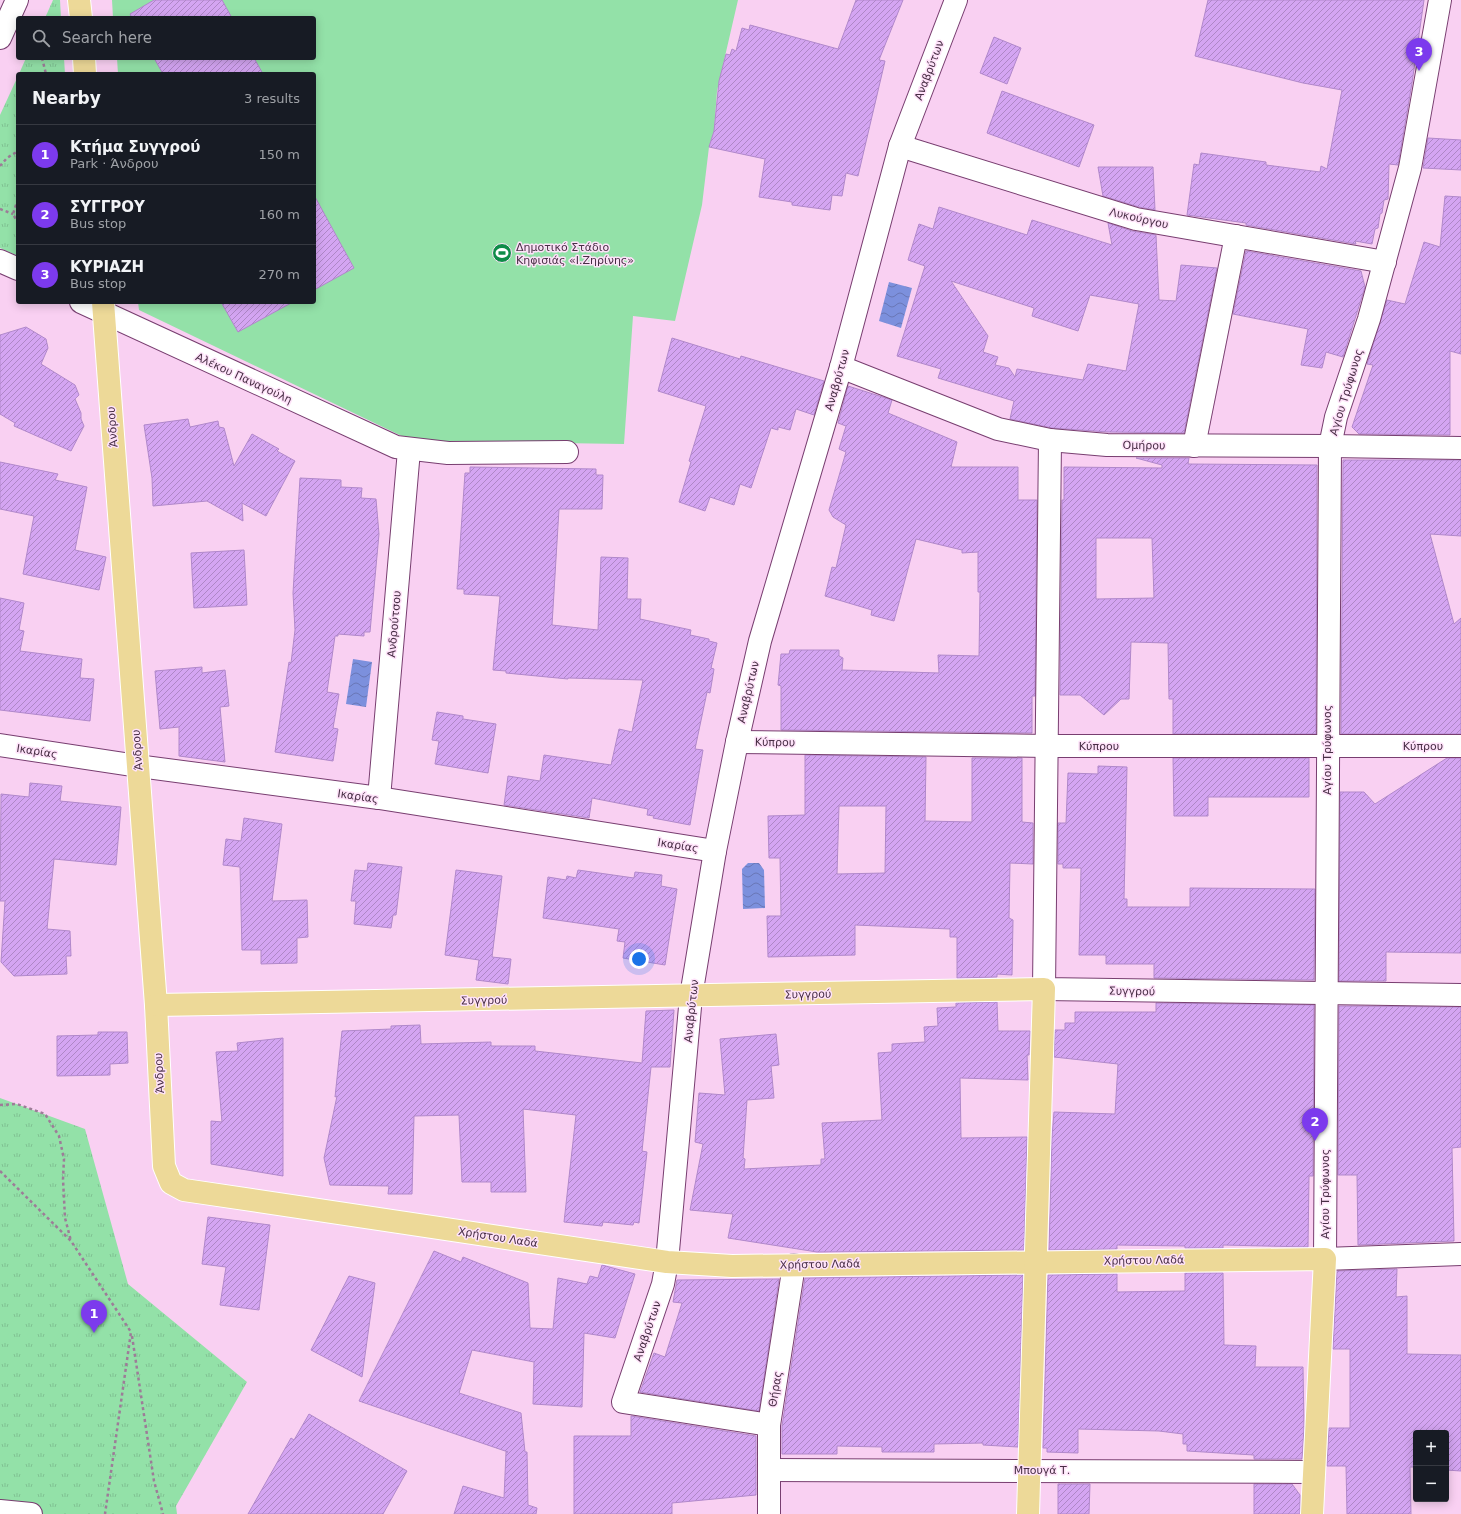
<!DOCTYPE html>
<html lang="en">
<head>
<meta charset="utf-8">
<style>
	body { margin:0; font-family:"DejaVu Sans",sans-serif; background:#242831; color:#f1f3f6 }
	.controls { position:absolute; right:12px; bottom:12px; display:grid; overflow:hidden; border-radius:4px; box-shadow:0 2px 10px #0003 }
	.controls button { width:36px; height:36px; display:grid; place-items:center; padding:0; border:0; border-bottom:1px solid #363941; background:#171b24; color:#f1f3f6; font:20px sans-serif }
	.you { position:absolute; left:639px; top:959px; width:14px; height:14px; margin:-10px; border:3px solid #fff; border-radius:50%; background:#1a73e8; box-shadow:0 0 0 6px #1a73e833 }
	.badge { display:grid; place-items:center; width:26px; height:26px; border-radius:50%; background:#7c3aed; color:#fff; font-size:13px; font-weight:700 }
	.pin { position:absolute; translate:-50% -33px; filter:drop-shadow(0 1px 2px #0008) }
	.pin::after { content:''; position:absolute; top:21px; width:14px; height:12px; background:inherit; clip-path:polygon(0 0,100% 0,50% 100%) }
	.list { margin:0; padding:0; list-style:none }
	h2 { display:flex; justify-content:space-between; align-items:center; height:52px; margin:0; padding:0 16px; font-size:17px }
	h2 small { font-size:13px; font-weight:400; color:#9ea1a6 }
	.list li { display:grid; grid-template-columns:26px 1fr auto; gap:12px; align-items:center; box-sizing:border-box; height:60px; padding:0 16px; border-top:1px solid #363941 }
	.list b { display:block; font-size:15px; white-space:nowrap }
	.list p { margin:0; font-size:13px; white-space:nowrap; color:#9ea1a6 }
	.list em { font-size:13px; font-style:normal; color:#9ea1a6 }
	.icon { flex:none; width:22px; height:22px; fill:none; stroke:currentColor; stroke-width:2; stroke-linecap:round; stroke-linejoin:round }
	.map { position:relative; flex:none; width:1461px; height:1514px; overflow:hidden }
	.search { position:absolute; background:#171b24; box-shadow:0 2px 10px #0003; left:16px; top:16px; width:300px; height:44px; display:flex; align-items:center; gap:10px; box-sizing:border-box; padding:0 14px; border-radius:4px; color:#9ea1a6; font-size:15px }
	.panel { position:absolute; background:#171b24; box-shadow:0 2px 10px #0003; left:16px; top:72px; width:300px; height:232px; border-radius:4px }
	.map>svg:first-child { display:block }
</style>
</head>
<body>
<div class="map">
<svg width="1461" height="1514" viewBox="0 0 1461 1514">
	<defs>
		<pattern id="park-tufts" width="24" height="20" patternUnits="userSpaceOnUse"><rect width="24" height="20" fill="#93e1a8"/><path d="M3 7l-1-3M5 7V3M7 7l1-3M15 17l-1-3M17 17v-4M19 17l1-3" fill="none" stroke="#80c192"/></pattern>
		<pattern id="water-waves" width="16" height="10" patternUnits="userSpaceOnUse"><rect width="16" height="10" fill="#7c90dd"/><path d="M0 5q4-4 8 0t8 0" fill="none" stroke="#6876b5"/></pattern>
		<pattern id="building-hatch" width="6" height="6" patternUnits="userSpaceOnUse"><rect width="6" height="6" fill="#d4a5f2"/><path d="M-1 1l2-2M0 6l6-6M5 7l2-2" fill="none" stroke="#ae87c6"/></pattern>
	</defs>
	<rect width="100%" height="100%" fill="#f9d0f2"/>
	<!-- grass -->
	<polygon fill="#93e1a8" points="112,0 738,0 717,91 714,131 709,147 702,205 675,321 633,316 624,444 412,441 139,310 138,302 314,302 314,74 118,74 117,58 314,58 314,18 113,18"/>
	<!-- park -->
	<g fill="url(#park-tufts)">
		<polygon points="53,0 60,0 61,18 45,18"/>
		<polygon points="26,58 64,58 65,74 19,74"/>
		<polygon points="18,76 18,256 0,248 0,115"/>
		<polygon points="0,1098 85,1129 128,1284 247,1382 176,1506 177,1514 0,1514"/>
	</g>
	<!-- water -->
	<g fill="url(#water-waves)">
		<polygon points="889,282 912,288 901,328 879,321"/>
		<polygon points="353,659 372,662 366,707 346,704"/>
		<polygon points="748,863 759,863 764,870 765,908 743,909 742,869"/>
	</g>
	<!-- building -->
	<g fill="url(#building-hatch)" stroke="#b188cb" fill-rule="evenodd">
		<polygon points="154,0 222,0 232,18 132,18 130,14"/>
		<polygon points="856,0 903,0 879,60 885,61 858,176 846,173 842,196 832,195 830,210 792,205 792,202 759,197 765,159 709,147 714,131 719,81 726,54 730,55 732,49 736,51 742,28 749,30 750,25 838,49"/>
		<polygon points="1208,0 1424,0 1412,83 1398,165 1389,164 1388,199 1384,200 1382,213 1380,214 1378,228 1375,229 1372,244 1355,241 1356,244 1246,225 1246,223 1187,215 1194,164 1199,165 1201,153 1266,162 1266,165 1320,172 1321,166 1327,169 1342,90 1303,83 1195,56"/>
		<polygon points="994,37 1021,48 1007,84 980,73"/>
		<polygon points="154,58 254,58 263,74 163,74"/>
		<polygon points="1002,91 1094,125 1079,167 987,133"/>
		<polygon points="1428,138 1461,140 1461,170 1423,168"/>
		<polygon points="1098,167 1153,167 1155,210 1139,207 1103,196"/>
		<polygon points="314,195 354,268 314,290"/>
		<polygon points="1445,196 1461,197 1461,354 1450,351 1450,435 1359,434 1352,427 1373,365 1367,364 1387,300 1405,304 1424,242 1440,247"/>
		<path d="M939,207L1027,235L1032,220L1112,245L1108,223L1132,231L1156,235L1159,300L1176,301L1181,265L1217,268L1184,433L1108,432L1052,428L1010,419L1014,401L938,378L941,369L897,356L925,266L908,260L919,224L933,229ZM951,281L1034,308L1032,316L1078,331L1090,295L1139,304L1126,371L1088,364L1083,380L1017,369L1015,377L1009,368L995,365L998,357L983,352L988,336Z"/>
		<polygon points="1246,251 1361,271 1365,287 1343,357 1326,352 1322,368 1301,365 1308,329 1233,314"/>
		<polygon points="221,302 293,302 238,332"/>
		<polygon points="26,327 46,339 48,348 41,364 75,385 79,395 75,399 81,413 81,419 84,426 71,451 14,426 15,423 0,414 0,335"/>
		<polygon points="672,338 740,359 741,356 824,381 814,415 796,409 790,430 778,427 778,430 771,428 751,488 740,484 734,505 710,497 705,511 679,502 691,462 689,461 706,406 658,391"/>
		<polygon points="848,386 892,400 888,413 957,442 951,467 1018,467 1018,500 1037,500 1035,696 1032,696 1032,733 781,730 781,686 778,685 781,654 789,654 790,650 839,650 839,656 843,658 842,670 939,673 938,655 979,656 980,592 978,592 978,552 962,553 962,550 916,539 894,621 871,615 872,610 825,596 832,567 836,568 846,525 833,517 829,510 846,452 839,449 846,426 838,423"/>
		<polygon points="188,419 190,427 218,421 219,427 224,428 234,466 252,434 279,449 277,451 295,461 266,516 242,503 243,521 207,501 153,506 152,478 144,425"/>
		<path d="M1136,458H1189L1188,464L1317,465L1316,734H1173V699H1169L1168,643L1131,642L1129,699H1121L1104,715L1080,695H1060L1062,500H1064V467L1162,468V465ZM1096,538H1152L1154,598L1096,599Z"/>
		<polygon points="1343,460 1461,460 1461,536 1430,534 1454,624 1461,618 1461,734 1341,734"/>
		<polygon points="0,462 58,474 55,480 87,487 75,550 106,557 99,590 23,574 34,516 0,509"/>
		<polygon points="470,467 596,469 596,475 603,475 602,509 559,509 552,625 598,630 601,557 628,558 627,599 641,599 640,619 691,630 690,635 709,639 709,641 717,643 711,668 714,669 710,693 707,692 695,749 703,750 690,825 653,818 654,816 647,815 648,809 592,798 589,818 504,805 508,776 540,781 544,755 611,765 619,729 632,732 643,680 568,678 568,679 506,673 506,671 493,670 500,596 464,594 464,589 457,589 465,473 470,473"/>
		<polygon points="300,478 341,480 341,487 362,488 361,498 376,499 379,534 370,632 364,632 364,636 338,634 338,636 335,636 327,692 339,694 333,728 338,729 333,761 275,752 289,662 291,663 295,630 293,593"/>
		<polygon points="244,550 247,605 194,608 191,553"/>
		<polygon points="0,598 24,603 19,630 24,631 20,651 82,659 80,678 94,679 90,721 0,710"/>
		<polygon points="202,667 202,673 225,670 229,706 220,707 225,762 179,756 179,727 160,729 155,671"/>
		<polygon points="437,712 463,716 463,719 496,724 488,773 435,764 439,741 432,740"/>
		<path d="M805,755L926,757L925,821L972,822V758H1022V822L1033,823V864L1010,863L1009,918L1013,920L1012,975L997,974V977L957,978V937H950V929L855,925V955L768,957L767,916H781L780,858H769L768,816L805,815ZM839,806H886L885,873L837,874Z"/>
		<polygon points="1173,758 1309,758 1309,797 1208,797 1208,816 1174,816"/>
		<polygon points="1447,758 1461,758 1461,953 1386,952 1386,981 1339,981 1340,792 1364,792 1375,804"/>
		<polygon points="1098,766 1127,767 1124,899 1127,899 1127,907 1190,907 1190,888 1315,889 1314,980 1154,978 1154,964 1106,964 1106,955 1079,955 1081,868 1063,868 1063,864 1058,864 1058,823 1066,823 1068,773 1098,774"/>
		<polygon points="30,783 62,786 60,801 121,807 116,865 54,859 47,929 70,931 71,956 66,956 67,974 14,976 1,962 5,901 0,901 1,794 29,797"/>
		<polygon points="244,818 282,824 272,901 307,900 308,937 297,938 297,963 261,964 261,950 242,950 240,867 223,865 226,839 241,841"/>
		<polygon points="368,863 402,867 396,915 393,915 391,928 354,924 356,901 351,901 355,870 367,871"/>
		<polygon points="456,870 502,876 492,957 511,959 508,984 476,980 479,960 445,955"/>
		<polygon points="578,870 634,878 635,872 662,875 661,886 677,889 665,965 623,958 625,942 617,941 619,929 543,918 548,877 566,880 567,876 576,878"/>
		<polygon points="997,1002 998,1031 1030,1031 1029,1055 1027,1055 1028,1080 960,1078 961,1138 1027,1137 1024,1250 817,1252 728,1238 733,1214 690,1210 703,1144 695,1142 699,1093 725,1095 720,1039 776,1034 779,1065 771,1066 774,1098 747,1100 743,1158 745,1159 744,1169 821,1165 821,1159 825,1159 822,1123 882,1120 878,1053 892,1052 892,1044 925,1042 924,1027 938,1026 937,1008 956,1007 956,1003"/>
		<polygon points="1156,1003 1314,1005 1313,1176 1309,1176 1308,1247 1223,1245 1223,1248 1185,1248 1185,1246 1117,1245 1117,1249 1049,1250 1052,1137 1054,1112 1115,1114 1118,1064 1054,1057 1055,1030 1065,1030 1065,1023 1075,1023 1075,1012 1156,1012"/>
		<polygon points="1339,1006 1461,1007 1461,1147 1452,1148 1454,1241 1358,1245 1357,1175 1338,1175"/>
		<polygon points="674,1010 670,1067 651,1067 642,1151 647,1152 639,1223 634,1222 633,1225 603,1222 602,1226 564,1222 576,1115 523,1109 526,1192 491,1192 491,1182 462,1182 459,1115 414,1116 412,1194 388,1194 389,1186 330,1185 324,1158 337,1096 335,1097 342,1031 391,1029 391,1026 420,1025 421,1044 491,1042 491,1046 535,1046 535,1051 642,1063 646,1011"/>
		<polygon points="98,1032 127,1032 128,1063 110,1064 110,1075 57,1076 57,1036 98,1035"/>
		<polygon points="283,1038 283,1176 211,1164 211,1121 222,1122 216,1052 238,1051 237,1043"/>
		<polygon points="208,1217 270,1225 259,1310 220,1305 226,1267 202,1264"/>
		<polygon points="434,1251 461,1262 463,1257 528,1283 530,1328 553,1329 558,1278 587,1284 590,1276 598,1278 602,1265 635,1274 615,1338 584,1333 582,1407 533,1404 534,1362 472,1350 459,1393 521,1413 525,1452 527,1452 528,1505 537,1508 536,1514 454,1514 463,1486 504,1498 506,1452 508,1452 359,1401"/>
		<polygon points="1397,1269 1396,1297 1407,1296 1407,1354 1461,1355 1461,1471 1446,1470 1446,1433 1416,1433 1416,1467 1410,1467 1411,1514 1347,1514 1346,1466 1327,1466 1329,1428 1350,1428 1350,1349 1333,1349 1337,1271"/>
		<polygon points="1185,1273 1223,1273 1224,1345 1256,1346 1255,1367 1303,1367 1304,1428 1302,1459 1254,1459 1254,1455 1187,1451 1187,1444 1183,1444 1183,1434 1159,1431 1078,1429 1078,1453 1047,1452 1047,1448 1043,1448 1048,1275 1117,1274 1117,1292 1185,1291"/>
		<polygon points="1023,1275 1018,1447 983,1445 983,1443 934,1444 934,1452 882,1452 882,1447 837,1446 837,1454 782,1454 782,1426 805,1278"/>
		<polygon points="349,1276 375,1283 362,1377 311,1350"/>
		<polygon points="779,1279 759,1411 640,1392 654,1353 665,1357 682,1303 673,1302 677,1280"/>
		<polygon points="309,1414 407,1471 383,1514 248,1514 291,1438 294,1440"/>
		<polygon points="631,1416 756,1436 756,1495 672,1503 672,1514 574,1514 574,1436 631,1436"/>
		<polygon points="1058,1484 1090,1484 1089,1514 1058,1514"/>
		<polygon points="1254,1484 1292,1484 1300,1495 1300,1514 1254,1514"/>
	</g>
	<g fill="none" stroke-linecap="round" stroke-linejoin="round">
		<!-- minor casing -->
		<g stroke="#783e70" stroke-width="24">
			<g id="minor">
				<polyline points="1440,0 1410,168 1369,319 1336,417 1330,446 1325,1259 1461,1254"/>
				<polyline points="0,38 17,0"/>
				<polyline points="900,146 1136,219 1385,262"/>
				<polyline points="0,261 18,269"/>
				<polyline points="81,302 396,447 448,453 567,452"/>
				<polyline points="841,367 998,429 1050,440 1107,445 1330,446 1461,448"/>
				<polyline points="1050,440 1044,989 1461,995"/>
				<polyline points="1194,446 1236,236"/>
				<polyline points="737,742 1047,746 1461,746"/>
				<polyline points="0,745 138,766 379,798 715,851"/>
				<polyline points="379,798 409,450"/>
				<polyline points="769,1425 623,1402 663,1284 667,1262 691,996 715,851 737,742 760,641 841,367 900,146 956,0"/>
				<polyline points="770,1470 1314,1472"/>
				<polyline points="0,1511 31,1514"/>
				<polyline points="769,1514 769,1425 794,1265"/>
			</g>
		</g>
		<!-- major casing -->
		<g stroke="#fff" stroke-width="24">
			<g id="major">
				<polyline points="79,0 81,18"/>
				<polyline points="84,58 85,74"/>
				<polyline points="103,302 156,1005 164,1166 171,1183 184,1190 667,1262 732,1266 1325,1259 1312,1514"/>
				<polyline points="156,1005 1044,989 1028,1514"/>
			</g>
		</g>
		<!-- path -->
		<g stroke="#9d7c98" stroke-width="2.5" stroke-dasharray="3 3" stroke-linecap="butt">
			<polyline points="42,58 46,74"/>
			<polyline points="0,166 7,158 18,151"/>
			<polyline points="18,199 13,214 18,223"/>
			<polyline points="0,209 13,214"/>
			<polyline points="0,1105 17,1104 45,1114 59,1136 64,1159 63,1179 65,1218 71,1241"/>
			<polyline points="0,1171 71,1241 131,1332 105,1514"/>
			<polyline points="132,1336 154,1481 163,1514"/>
		</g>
		<!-- minor -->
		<use href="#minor" stroke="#fff" stroke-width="22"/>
		<!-- major -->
		<use href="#major" stroke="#edd998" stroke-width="22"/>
	</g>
	<!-- icons -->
	<defs>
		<g id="stadium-disc" transform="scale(1)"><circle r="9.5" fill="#0e8c48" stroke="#fee2f9"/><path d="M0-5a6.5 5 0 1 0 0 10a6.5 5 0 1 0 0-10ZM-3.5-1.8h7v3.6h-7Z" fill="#fff"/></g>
	</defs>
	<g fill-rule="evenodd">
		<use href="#stadium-disc" x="502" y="253"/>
	</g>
	<g text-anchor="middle" stroke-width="3" stroke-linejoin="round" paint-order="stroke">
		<!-- street labels -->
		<g font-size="11" fill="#482e45" stroke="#fee2f9">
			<text transform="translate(929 70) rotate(-69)" y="4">Αναβρύτων</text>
			<text transform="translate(1139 218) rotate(13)" y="4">Λυκούργου</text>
			<text transform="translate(244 378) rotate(25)" y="4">Αλέκου Παναγούλη</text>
			<text transform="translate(837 380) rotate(-74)" y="4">Αναβρύτων</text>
			<text transform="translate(1346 392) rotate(-73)" y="4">Αγίου Τρύφωνος</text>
			<text transform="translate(112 427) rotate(-94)" y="4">Άνδρου</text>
			<text transform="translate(1144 445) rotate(1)" y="4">Ομήρου</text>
			<text transform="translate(394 624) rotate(-85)" y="4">Ανδρούτσου</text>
			<text transform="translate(748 692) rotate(-77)" y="4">Αναβρύτων</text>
			<text transform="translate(775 742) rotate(1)" y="4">Κύπρου</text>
			<text x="1099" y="750">Κύπρου</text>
			<text x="1423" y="750">Κύπρου</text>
			<text transform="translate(137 750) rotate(-94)" y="4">Άνδρου</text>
			<text transform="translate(1327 750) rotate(-90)" y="4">Αγίου Τρύφωνος</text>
			<text transform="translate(37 751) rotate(9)" y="4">Ικαρίας</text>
			<text transform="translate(358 796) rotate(8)" y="4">Ικαρίας</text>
			<text transform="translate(678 845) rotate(9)" y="4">Ικαρίας</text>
			<text transform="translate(1132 991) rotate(1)" y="4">Συγγρού</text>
			<text transform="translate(808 994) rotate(-1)" y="4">Συγγρού</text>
			<text transform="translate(484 1000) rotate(-1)" y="4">Συγγρού</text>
			<text transform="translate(691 1011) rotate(-84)" y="4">Αναβρύτων</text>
			<text transform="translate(159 1073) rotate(-93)" y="4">Άνδρου</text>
			<text transform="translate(1325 1194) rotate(-90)" y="4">Αγίου Τρύφωνος</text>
			<text transform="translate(498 1237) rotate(9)" y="4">Χρήστου Λαδά</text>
			<text transform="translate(1144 1260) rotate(-1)" y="4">Χρήστου Λαδά</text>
			<text transform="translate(820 1264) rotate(-1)" y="4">Χρήστου Λαδά</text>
			<text transform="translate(647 1331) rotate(-71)" y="4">Αναβρύτων</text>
			<text transform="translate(775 1389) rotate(-81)" y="4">Θήρας</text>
			<text x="1042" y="1474">Μπουγά Τ.</text>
		</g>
		<!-- poi labels -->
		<g font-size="11" fill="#482e45" stroke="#fee2f9" text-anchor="start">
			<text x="516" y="251">Δημοτικό Στάδιο<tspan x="516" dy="13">Κηφισιάς «Ι.Ζηρίνης»</tspan></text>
		</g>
	</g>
</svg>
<div class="controls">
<button>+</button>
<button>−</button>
</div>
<div class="you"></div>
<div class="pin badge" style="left:94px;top:1333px">1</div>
<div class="pin badge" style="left:1315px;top:1141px">2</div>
<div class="pin badge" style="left:1419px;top:71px">3</div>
<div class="search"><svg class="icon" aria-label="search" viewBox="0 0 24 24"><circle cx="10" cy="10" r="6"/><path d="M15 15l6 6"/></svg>Search here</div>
<section class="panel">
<h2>Nearby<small>3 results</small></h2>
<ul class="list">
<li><span class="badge">1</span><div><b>Κτήμα Συγγρού</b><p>Park · Άνδρου</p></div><em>150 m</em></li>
<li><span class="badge">2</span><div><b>ΣΥΓΓΡΟΥ</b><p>Bus stop</p></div><em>160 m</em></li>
<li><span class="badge">3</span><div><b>ΚΥΡΙΑΖΗ</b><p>Bus stop</p></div><em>270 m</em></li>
</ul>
</section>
</div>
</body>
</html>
